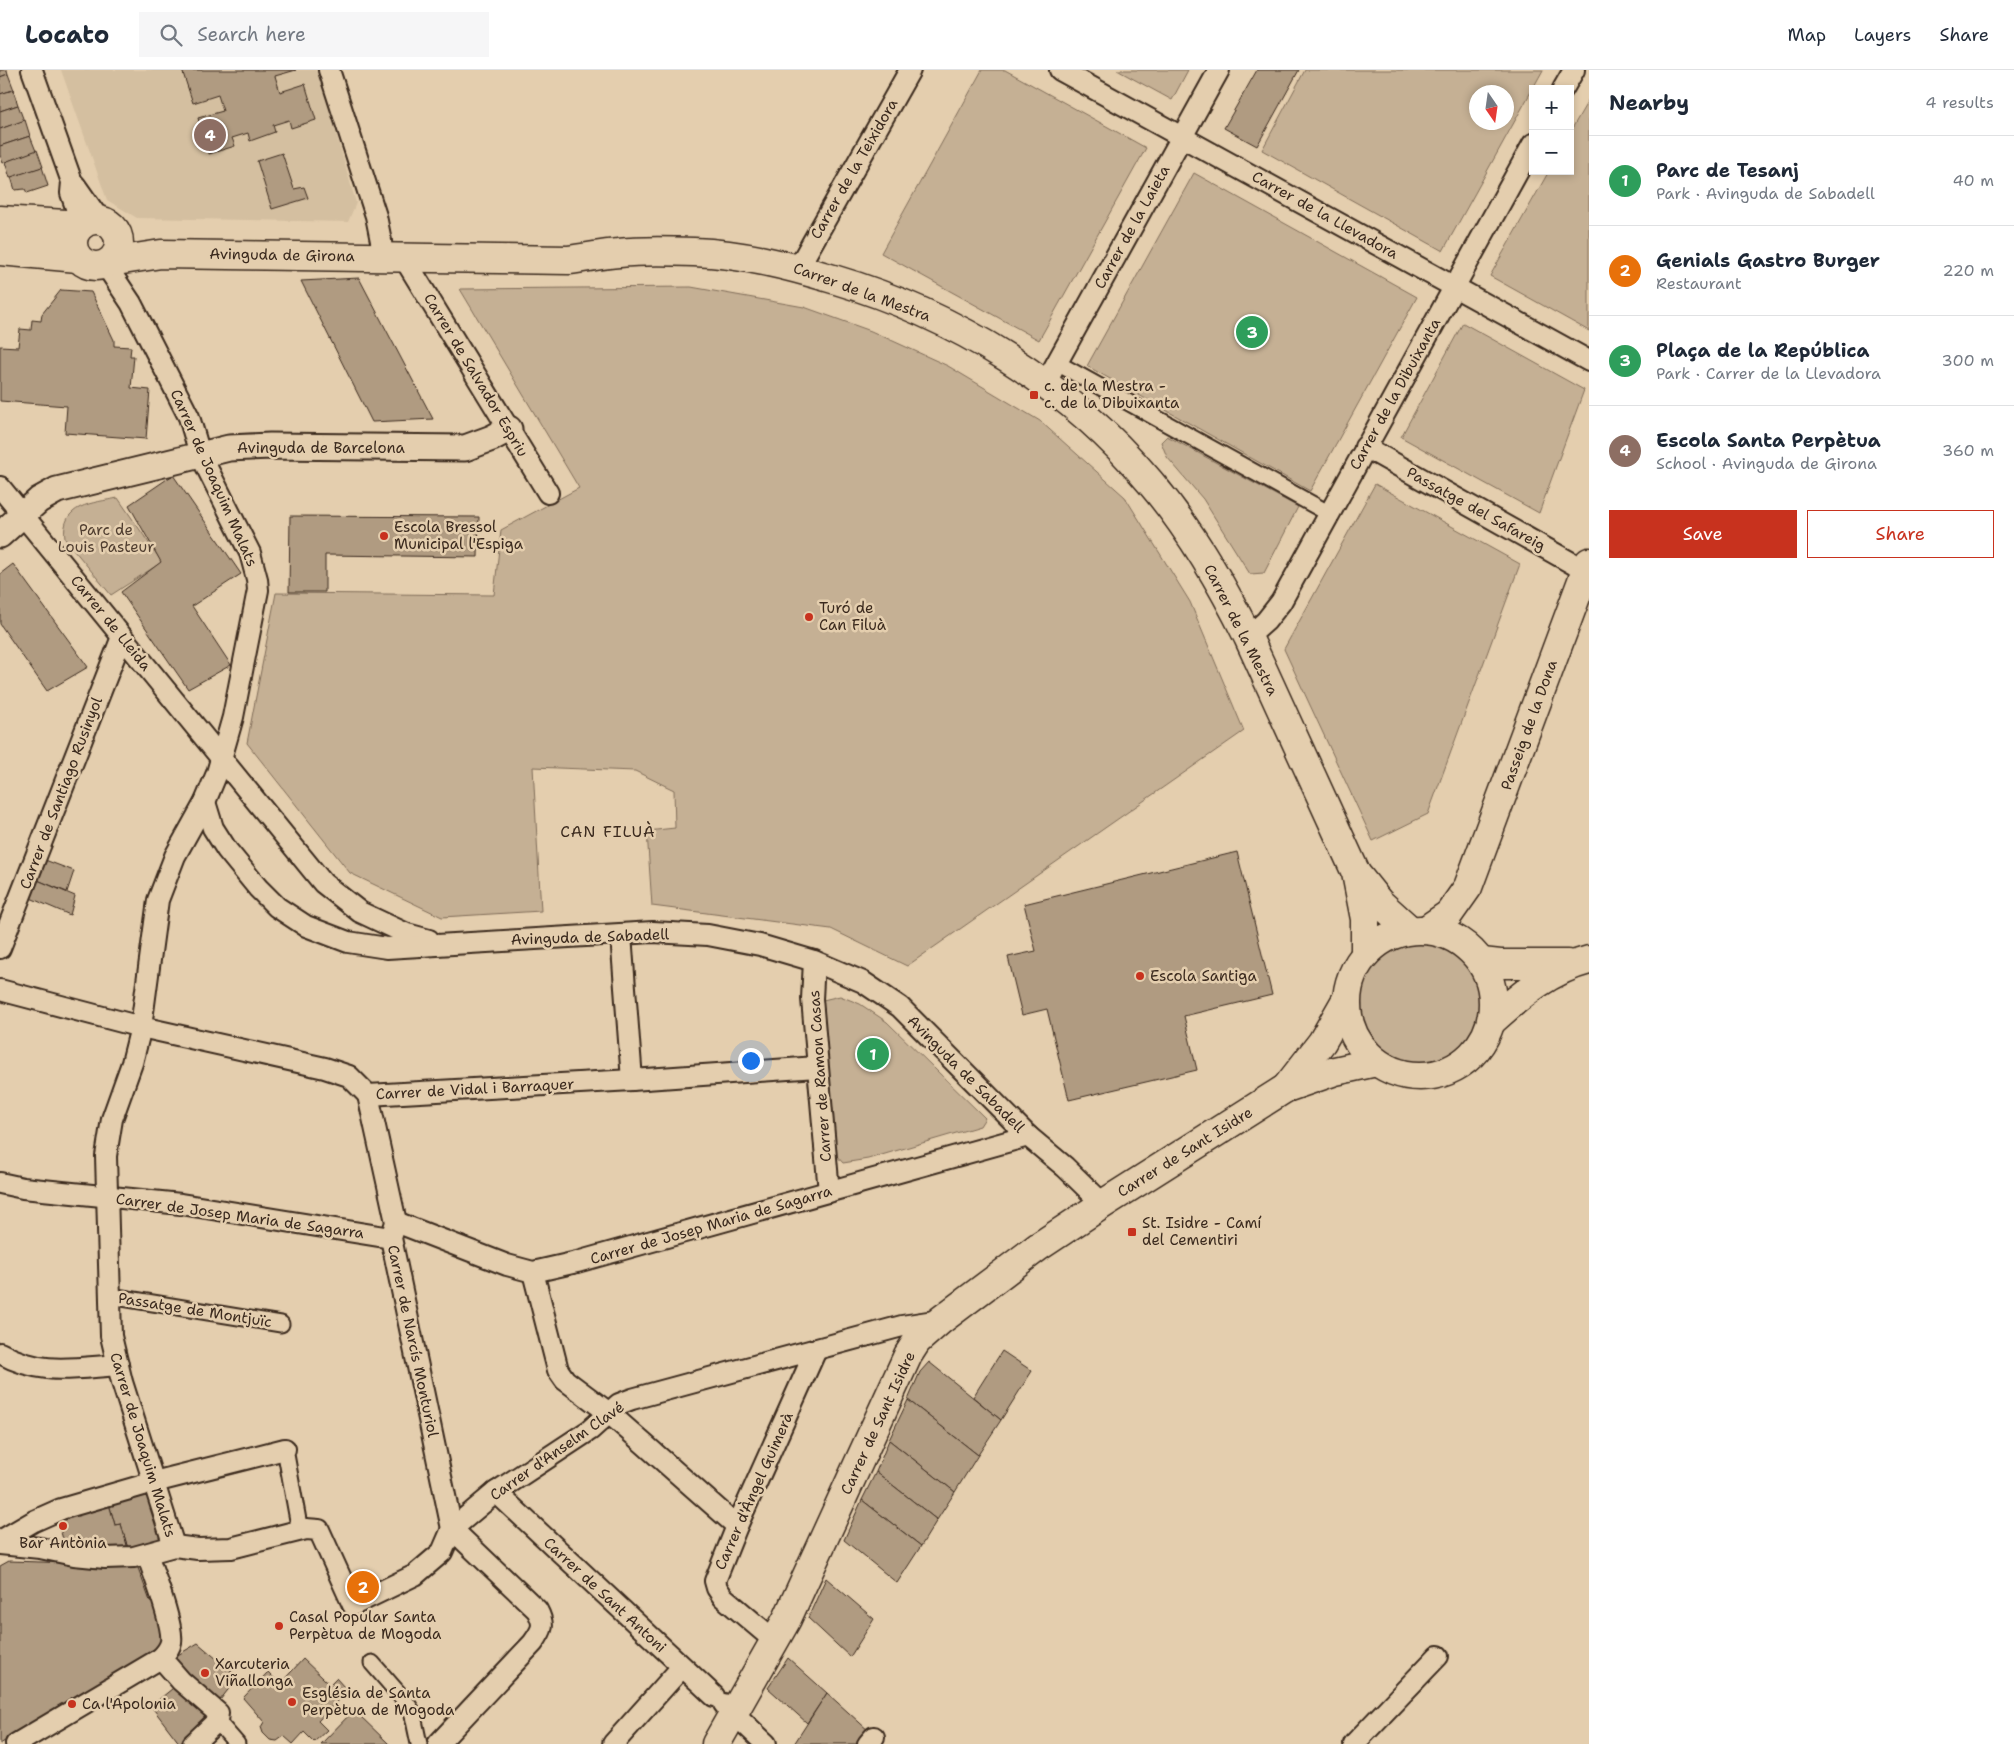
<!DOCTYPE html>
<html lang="en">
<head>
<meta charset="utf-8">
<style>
	body { margin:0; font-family:"Shantell Sans",sans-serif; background:#f6f6f7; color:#1f2937 }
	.controls { position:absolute; right:15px; top:15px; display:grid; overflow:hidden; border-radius:0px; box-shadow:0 2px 8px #0003 }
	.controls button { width:45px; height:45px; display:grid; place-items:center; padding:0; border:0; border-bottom:1px solid #e0e1e3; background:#fff; color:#1f2937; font:25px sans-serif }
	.compass { position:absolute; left:1469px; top:15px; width:45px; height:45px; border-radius:50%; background:#fff; box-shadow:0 2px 8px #0003; rotate:167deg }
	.you { position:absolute; left:750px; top:990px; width:18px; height:18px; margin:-12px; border:4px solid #fff; border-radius:50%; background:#1a73e8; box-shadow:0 0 0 8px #1a73e833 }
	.badge { display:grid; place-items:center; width:32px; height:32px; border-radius:50%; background:#c8321e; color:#fff; font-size:16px; font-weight:700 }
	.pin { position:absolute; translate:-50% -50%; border:2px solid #fff; box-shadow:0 1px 5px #0006 }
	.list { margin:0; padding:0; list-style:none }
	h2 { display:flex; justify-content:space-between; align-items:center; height:65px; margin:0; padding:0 20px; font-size:21px }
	h2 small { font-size:16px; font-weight:400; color:#747a83 }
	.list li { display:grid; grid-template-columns:32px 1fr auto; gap:15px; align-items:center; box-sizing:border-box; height:90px; padding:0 20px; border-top:1px solid #e0e1e3 }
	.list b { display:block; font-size:19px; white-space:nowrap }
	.list p { margin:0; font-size:16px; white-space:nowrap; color:#747a83 }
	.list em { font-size:16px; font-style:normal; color:#747a83 }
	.actions { display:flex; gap:10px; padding:15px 20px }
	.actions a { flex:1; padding:11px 0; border:1px solid #c8321e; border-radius:0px; text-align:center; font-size:18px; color:#c8321e }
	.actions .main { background:#c8321e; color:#fff }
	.icon { flex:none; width:28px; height:28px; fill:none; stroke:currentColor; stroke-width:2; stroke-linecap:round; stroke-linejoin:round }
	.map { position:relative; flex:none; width:1589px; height:1674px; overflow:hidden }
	header { display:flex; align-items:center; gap:30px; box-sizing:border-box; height:70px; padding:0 25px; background:#fff; border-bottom:1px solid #e0e1e3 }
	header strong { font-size:24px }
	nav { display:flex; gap:28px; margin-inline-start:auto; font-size:18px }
	.search { width:350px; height:45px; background:#f6f6f7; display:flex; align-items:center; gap:12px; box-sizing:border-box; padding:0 18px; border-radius:0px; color:#747a83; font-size:19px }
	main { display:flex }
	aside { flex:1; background:#fff }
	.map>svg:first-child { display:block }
</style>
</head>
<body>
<header>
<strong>Locato</strong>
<div class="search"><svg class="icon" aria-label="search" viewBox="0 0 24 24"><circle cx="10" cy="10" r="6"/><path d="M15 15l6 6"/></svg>Search here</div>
<nav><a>Map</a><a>Layers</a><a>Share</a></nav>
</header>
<main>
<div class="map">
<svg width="1589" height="1674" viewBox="0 0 1589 1674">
	<rect width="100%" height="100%" fill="#e4ceae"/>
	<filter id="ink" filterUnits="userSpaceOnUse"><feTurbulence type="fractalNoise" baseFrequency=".02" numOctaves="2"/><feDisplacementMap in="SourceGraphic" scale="10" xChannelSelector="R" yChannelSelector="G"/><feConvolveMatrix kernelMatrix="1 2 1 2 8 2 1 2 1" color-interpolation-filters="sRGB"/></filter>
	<g filter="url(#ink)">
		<!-- built -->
		<polygon fill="#d4bfa0" points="61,0 318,0 356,133 348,152 137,148 107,130"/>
		<!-- green -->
		<g fill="#c5b094" stroke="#806d59" fill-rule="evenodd">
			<polygon points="982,0 1005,0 1146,78 1039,270 881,183"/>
			<polygon points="1117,0 1188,0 1172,30"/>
			<path d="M1305,0H1543L1443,181L1262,80ZM1476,22H1506V52H1476Z"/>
			<polygon points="1589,29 1589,261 1490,206 1549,101 1570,101 1570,62"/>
			<polygon points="1194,103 1417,227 1310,421 1087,296"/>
			<polygon points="691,217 804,237 871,261 948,296 1040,351 1125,427 1190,532 1244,661 907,896 831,859 652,836 647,761 675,758 674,720 635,701 533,697 541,841 442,847 350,803 247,673 276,523 494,525 501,460 579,418 460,219"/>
			<polygon points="1463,253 1584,320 1539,443 1401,367"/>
			<polygon points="1167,366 1298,437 1264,503 1250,504 1203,429 1167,387 1161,372"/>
			<polygon points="1375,414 1520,494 1428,744 1373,771 1284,579"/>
			<path d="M118,428L162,492L111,525L65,469C60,434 93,433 118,428Z"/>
			<circle cx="1420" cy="933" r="73"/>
			<polygon points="840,926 860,934 887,952 985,1048 980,1056 868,1089 843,1093 835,1084 823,930"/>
		</g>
		<!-- building -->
		<g fill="#b09b81" stroke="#3b2a1e">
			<polygon points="0,0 7,0 8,4 0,7"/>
			<polygon points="182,0 296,0 275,6 280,22 305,14 316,50 291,58 289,50 273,55 275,62 250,71 248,63 232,68 235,76 209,84 198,48 223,41 218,25 193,33"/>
			<polygon points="1257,0 1299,0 1257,76 1224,58"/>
			<polygon points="8,4 14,20 0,24 0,7"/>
			<polygon points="13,20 18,35 0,41 0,24"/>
			<polygon points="18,35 24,51 0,59 0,41"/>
			<polygon points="25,50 30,66 0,76 0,59"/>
			<polygon points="30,66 36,81 3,93 0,85 0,76"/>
			<polygon points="37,80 43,97 10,108 5,92"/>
			<polygon points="282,83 294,119 304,117 308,128 272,139 257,91"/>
			<polygon points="42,97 48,116 27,123 25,119 15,120 11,107"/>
			<polygon points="359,208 433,349 372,352 301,211"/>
			<polygon points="61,220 91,222 114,270 114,276 131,277 130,286 134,286 131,318 150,320 146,369 65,363 67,336 0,331 0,276 18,277 20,259 31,260 32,250 41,251 42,244"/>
			<polygon points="173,405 241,504 192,536 231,595 188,619 121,522 161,492 129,435"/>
			<polygon points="290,446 479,447 478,487 325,485 325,522 289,522"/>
			<polygon points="13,494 88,597 47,621 0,554 0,504"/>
			<polygon points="1237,782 1272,925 1184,946 1197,1000 1069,1030 1047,939 1022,945 1008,887 1036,881 1024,834"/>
			<polygon points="45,790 74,801 67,822 35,809"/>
			<polygon points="35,809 75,826 70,845 28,827"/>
			<polygon points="1002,1281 1032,1301 1001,1350 973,1327"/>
			<polygon points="929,1292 1001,1350 978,1385 908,1330 920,1302"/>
			<polygon points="908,1330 978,1385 955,1422 889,1370"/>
			<polygon points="889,1370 955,1422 937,1450 876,1402"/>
			<polygon points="876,1402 937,1450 921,1476 862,1430"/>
			<polygon points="147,1422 161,1470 128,1479 121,1454 115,1455 109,1434"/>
			<polygon points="862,1430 921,1476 897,1513 844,1470"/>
			<polygon points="109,1434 115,1455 121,1454 128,1479 76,1476 66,1479 57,1449"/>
			<polygon points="9,1491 137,1495 150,1531 155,1530 163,1572 157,1579 0,1674 0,1496"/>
			<polygon points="826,1508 874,1549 850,1587 808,1548"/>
			<polygon points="198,1573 238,1607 217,1634 171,1589"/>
			<polygon points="788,1588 827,1623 807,1653 768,1618"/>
			<polygon points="303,1589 342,1626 318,1651 327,1660 314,1672 304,1662 293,1674 284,1666 277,1671 270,1670 263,1663 261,1657 264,1652 243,1628 268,1602 280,1614"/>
			<polygon points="336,1608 345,1618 340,1622 331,1613"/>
			<polygon points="178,1614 209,1647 180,1674 151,1636"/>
			<polygon points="827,1623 870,1662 859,1674 794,1674"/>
			<polygon points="354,1640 389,1674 321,1674"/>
		</g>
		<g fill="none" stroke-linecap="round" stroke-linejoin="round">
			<!-- pedestrian casing -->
			<g stroke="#3b2a1e" stroke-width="19">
				<g id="pedestrian">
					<polyline points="0,165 56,170"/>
					<polyline points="1057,293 1330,444"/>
					<polyline points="110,1226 281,1254"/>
					<polyline points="285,1379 300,1461"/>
					<polyline points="372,1593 406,1632 412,1641 419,1674"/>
					<polyline points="217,1651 237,1674"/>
				</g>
			</g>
			<!-- minor casing -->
			<g stroke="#3b2a1e" stroke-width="24">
				<g id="minor">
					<polyline points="32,0 72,112 71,123 82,155"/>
					<polyline points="329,0 376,146 381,171 382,186"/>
					<polyline points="1060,0 1589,291"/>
					<polyline points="1563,19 1574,0"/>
					<polyline points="75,115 101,152"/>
					<polyline points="404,188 548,423"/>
					<polyline points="105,194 131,233 189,347 200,384 250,483 257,509 258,520 233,647 217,703 205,732 175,786 158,830 141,957 132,993 112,1049 106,1086 111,1266 122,1312 174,1476"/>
					<polyline points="798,198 910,0"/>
					<polyline points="1045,314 1219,0"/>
					<polyline points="1365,377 1586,501"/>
					<polyline points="0,417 323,813 360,842 407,864 429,870"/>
					<polyline points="1248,567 1266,551 1281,532 1533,74"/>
					<polyline points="205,732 213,758 227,780 258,818 277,837 306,856 348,872 387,878 653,862 708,865 760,875 814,891 863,912 900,937 1028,1066 1065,1097 1103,1134"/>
					<polyline points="621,865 632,1010"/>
					<polyline points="0,878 122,567"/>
					<polyline points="814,891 812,929 829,1122"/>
					<polyline points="0,920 141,957 325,998 349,1006 368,1025 632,1010 817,997"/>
					<polyline points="368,1025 396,1152 391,1168 452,1459"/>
					<polyline points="0,1113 23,1118 181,1134 391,1168"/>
					<polyline points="396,1152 507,1195 533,1202 577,1192 1028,1066"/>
					<polyline points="533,1202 558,1300 565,1310 609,1343 737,1456"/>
					<path d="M0,1283C42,1306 73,1298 118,1295"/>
					<polyline points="496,1422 714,1626"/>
					<polyline points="0,1471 34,1451 61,1439 154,1412 285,1379"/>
					<polyline points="0,1474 40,1478 74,1485 105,1488 134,1487 174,1476 198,1479 231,1478 306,1459 319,1460 353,1535 415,1505 442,1482 452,1459 496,1422 590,1360 619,1334 632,1329 902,1256 941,1250"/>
					<polyline points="775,1571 723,1527 717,1518 715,1511 737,1456 816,1280"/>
					<polyline points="161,1588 181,1611 218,1643 217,1651 193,1674"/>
					<polyline points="724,1634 766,1674"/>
					<path d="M16,1674L161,1588C165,1584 170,1578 171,1572C174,1556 153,1502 147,1484"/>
					<path d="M438,1674L533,1573C543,1559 545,1555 537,1540L452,1459"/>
					<polyline points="613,1674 682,1597"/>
					<polyline points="868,1674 874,1667"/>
					<polyline points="1354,1674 1438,1586"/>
				</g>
			</g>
			<!-- tertiary casing -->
			<g stroke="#3b2a1e" stroke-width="29">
				<polyline id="tertiary" points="0,465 39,430 57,420 229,378 270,376 465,378 492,368 509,359"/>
			</g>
			<!-- secondary casing -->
			<g stroke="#3b2a1e" stroke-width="31">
				<g id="secondary">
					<polyline points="0,150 82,155"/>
					<circle cx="96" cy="173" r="23"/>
					<polyline points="0,181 78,188"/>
					<path d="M110,192L161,184L569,190C586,188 602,184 619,183C643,180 669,181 694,182C742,184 787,195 833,209C955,245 1068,314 1150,412C1190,459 1221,512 1248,567L1356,803L1365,849V882"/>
					<polyline points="1359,807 1379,832 1410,860"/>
					<polyline points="1427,859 1449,844 1468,817 1589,492"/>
					<circle cx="1420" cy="933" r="73"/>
					<polyline points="1482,892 1500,894 1568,894"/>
					<path d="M1493,950C1522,924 1550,900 1589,890"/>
					<polyline points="1286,1018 1322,972 1346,930"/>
					<polyline points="716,1674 787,1549 908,1285 917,1271 941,1250 1038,1177 1103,1134 1286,1018 1335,1001 1376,992"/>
				</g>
			</g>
			<!-- pedestrian -->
			<use href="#pedestrian" stroke="#e4ceae" stroke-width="15"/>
			<!-- minor -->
			<use href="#minor" stroke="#e4ceae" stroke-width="20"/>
			<!-- tertiary -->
			<use href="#tertiary" stroke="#e4ceae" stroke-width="25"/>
			<!-- secondary -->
			<use href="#secondary" stroke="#e4ceae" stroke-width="28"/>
		</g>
	</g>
	<!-- markers -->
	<g fill="#c8321e" stroke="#e4ceae" stroke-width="2">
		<rect x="1029" y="320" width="10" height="10" rx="2.5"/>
		<circle cx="384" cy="466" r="5"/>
		<circle cx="809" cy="547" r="5"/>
		<circle cx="1140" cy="906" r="5"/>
		<rect x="1127" y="1157" width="10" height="10" rx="2.5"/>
		<circle cx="63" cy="1456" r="5"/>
		<circle cx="279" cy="1556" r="5"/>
		<circle cx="205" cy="1603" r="5"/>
		<circle cx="292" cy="1632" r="5"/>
		<circle cx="72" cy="1634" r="5"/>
	</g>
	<g text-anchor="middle" stroke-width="5" stroke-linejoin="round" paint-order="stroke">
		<!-- street labels -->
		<g font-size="15" fill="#3b2a1e" stroke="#e4ceae">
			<text transform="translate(854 99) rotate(-60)" y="5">Carrer de la Teixidora</text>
			<text transform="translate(1325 145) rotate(29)" y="5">Carrer de la Llevadora</text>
			<text transform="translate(1132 157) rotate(-61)" y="5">Carrer de la Laieta</text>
			<text transform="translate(282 185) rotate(1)" y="5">Avinguda de Girona</text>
			<text transform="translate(862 222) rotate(20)" y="5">Carrer de la Mestra</text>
			<text transform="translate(476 305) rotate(59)" y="5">Carrer de Salvador Espriu</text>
			<text transform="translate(1395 324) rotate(-61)" y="5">Carrer de la Dibuixanta</text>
			<text x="321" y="383">Avinguda de Barcelona</text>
			<text transform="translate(214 408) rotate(66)" y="5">Carrer de Joaquim Malats</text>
			<text transform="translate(1476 439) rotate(29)" y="5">Passatge del Safareig</text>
			<text transform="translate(111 553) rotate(51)" y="5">Carrer de Lleida</text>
			<text transform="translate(1241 560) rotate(63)" y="5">Carrer de la Mestra</text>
			<text transform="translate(1529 655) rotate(-70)" y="5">Passeig de la Dona</text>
			<text transform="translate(61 723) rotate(-69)" y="5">Carrer de Santiago Rusinyol</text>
			<text transform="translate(590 867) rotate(-2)" y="5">Avinguda de Sabadell</text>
			<text transform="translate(966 1004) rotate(45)" y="5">Avinguda de Sabadell</text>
			<text transform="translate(820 1006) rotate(-94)" y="5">Carrer de Ramon Casas</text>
			<text transform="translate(475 1019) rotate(-3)" y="5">Carrer de Vidal i Barraquer</text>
			<text transform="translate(1185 1082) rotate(-32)" y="5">Carrer de Sant Isidre</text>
			<text transform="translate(240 1146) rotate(8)" y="5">Carrer de Josep Maria de Sagarra</text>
			<text transform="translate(711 1155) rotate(-16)" y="5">Carrer de Josep Maria de Sagarra</text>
			<text transform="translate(195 1240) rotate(9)" y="5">Passatge de Montjuïc</text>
			<text transform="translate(413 1271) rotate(78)" y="5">Carrer de Narcís Monturiol</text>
			<text transform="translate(878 1353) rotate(-65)" y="5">Carrer de Sant Isidre</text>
			<text transform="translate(143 1375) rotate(73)" y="5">Carrer de Joaquim Malats</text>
			<text transform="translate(557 1381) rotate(-35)" y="5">Carrer d'Anselm Clavé</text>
			<text transform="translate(754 1421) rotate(-66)" y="5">Carrer d'Àngel Guimerà</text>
			<text transform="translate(605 1525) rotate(43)" y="5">Carrer de Sant Antoni</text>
		</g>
		<!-- poi labels -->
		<g font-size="15" fill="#3b2a1e" stroke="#e4ceae" text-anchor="start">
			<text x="1044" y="321">c. de la Mestra -<tspan x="1044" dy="17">c. de la Dibuixanta</tspan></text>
			<text x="394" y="462">Escola Bressol<tspan x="394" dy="17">Municipal l'Espiga</tspan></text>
			<text x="819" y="543">Turó de<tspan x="819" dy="17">Can Filuà</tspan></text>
			<text x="1150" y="911">Escola Santiga</text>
			<text x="1142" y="1158">St. Isidre - Camí<tspan x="1142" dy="17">del Cementiri</tspan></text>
			<text x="63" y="1478" text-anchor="middle">Bar Antònia</text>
			<text x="289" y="1552">Casal Popular Santa<tspan x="289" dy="17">Perpètua de Mogoda</tspan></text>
			<text x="215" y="1599">Xarcuteria<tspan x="215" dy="17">Viñallonga</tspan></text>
			<text x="302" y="1628">Església de Santa<tspan x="302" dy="17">Perpètua de Mogoda</tspan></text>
			<text x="82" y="1639">Ca l'Apolonia</text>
		</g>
		<!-- park labels -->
		<g font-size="15" fill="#503e30" stroke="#e4ceae">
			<text x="106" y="465">Parc de<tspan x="106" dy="17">Louis Pasteur</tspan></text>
		</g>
		<!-- neighbourhood labels -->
		<g font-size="16" letter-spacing="1" fill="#3b2a1e" stroke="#e4ceae">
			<text x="608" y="767">CAN FILUÀ</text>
		</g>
	</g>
</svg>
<div class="controls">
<button>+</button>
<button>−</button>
</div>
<svg class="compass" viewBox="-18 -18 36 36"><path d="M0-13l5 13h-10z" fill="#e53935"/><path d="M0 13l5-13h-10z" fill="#747a83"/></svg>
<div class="you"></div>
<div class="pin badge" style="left:873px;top:984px;background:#2e9e5b">1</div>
<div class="pin badge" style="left:363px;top:1517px;background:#e8710a">2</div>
<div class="pin badge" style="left:1252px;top:262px;background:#2e9e5b">3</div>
<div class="pin badge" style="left:210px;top:65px;background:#8d6e63">4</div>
</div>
<aside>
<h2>Nearby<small>4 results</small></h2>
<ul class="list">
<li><span class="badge" style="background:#2e9e5b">1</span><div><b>Parc de Tesanj</b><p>Park · Avinguda de Sabadell</p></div><em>40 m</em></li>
<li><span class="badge" style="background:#e8710a">2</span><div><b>Genials Gastro Burger</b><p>Restaurant</p></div><em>220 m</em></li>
<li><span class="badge" style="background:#2e9e5b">3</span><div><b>Plaça de la República</b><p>Park · Carrer de la Llevadora</p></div><em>300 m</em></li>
<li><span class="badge" style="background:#8d6e63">4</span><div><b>Escola Santa Perpètua</b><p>School · Avinguda de Girona</p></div><em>360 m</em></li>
</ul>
<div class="actions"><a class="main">Save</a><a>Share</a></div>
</aside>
</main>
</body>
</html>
